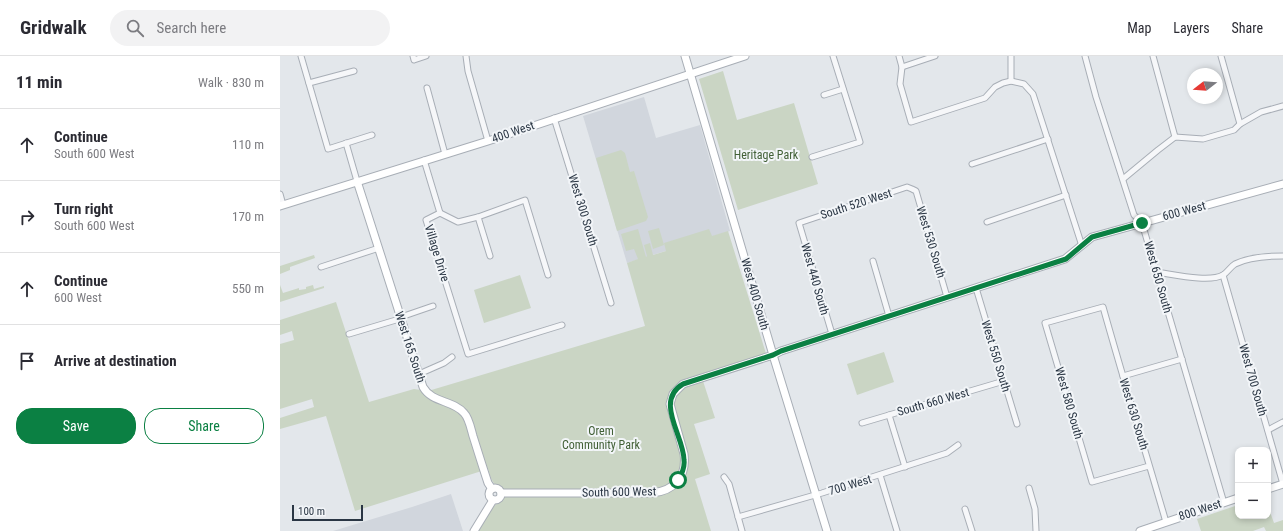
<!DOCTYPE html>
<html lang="en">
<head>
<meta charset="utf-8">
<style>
	body { margin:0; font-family:"Roboto Condensed",sans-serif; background:#f2f2f3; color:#2b2b33 }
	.controls { position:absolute; right:12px; bottom:12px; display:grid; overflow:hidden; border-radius:8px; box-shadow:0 2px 6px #0003 }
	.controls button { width:36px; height:36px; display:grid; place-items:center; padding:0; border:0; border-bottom:1px solid #e1e1e2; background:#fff; color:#2b2b33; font:20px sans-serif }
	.compass { position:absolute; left:907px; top:12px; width:36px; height:36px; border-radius:50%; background:#fff; box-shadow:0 2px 6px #0003; rotate:253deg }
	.scale { position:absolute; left:12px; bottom:10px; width:71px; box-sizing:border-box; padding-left:4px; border:2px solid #2a3644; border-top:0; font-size:11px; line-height:14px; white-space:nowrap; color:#2a3644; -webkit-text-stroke:3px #f2f5f8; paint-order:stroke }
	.stop { position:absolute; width:12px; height:12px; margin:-9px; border:3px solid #0b8043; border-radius:50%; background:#fff }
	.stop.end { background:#0b8043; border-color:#fff; box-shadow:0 1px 4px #0008 }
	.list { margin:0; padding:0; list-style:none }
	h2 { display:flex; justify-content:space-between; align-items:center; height:52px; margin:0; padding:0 16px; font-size:17px }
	h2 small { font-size:13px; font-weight:400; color:#7c7c81 }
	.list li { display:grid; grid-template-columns:26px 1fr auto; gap:12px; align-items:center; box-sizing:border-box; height:72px; padding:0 16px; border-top:1px solid #e1e1e2 }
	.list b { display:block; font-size:15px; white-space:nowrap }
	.list p { margin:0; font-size:13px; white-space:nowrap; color:#7c7c81 }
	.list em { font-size:13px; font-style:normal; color:#7c7c81 }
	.actions { display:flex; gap:8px; padding:12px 16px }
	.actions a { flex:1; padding:9px 0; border:1px solid #0b8043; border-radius:16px; text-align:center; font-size:14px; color:#0b8043 }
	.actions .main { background:#0b8043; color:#fff }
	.icon { flex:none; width:22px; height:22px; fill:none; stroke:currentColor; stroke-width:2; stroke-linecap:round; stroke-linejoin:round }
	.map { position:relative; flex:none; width:1003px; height:475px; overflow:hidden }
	header { display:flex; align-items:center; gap:24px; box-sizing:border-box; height:56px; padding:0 20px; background:#fff; border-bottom:1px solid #e1e1e2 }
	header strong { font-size:19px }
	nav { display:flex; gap:22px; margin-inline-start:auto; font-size:14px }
	.search { width:280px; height:36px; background:#f2f2f3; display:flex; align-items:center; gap:10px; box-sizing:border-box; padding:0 14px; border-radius:22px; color:#7c7c81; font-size:15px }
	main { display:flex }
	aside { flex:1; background:#fff }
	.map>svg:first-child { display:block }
</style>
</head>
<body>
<header>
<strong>Gridwalk</strong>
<div class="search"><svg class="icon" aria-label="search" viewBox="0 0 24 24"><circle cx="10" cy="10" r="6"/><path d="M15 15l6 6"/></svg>Search here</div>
<nav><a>Map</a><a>Layers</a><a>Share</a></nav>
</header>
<main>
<aside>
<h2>11 min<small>Walk · 830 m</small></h2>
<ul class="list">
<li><svg class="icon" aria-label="ahead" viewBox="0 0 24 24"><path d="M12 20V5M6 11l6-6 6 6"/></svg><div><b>Continue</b><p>South 600 West</p></div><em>110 m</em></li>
<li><svg class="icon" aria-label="right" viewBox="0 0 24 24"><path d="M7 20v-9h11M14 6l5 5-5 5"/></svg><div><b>Turn right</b><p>South 600 West</p></div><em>170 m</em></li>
<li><svg class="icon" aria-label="ahead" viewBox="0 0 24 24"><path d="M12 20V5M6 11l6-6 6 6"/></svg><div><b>Continue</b><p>600 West</p></div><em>550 m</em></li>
<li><svg class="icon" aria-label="arrive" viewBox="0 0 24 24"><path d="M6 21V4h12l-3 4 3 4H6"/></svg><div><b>Arrive at destination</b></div></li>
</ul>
<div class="actions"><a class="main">Save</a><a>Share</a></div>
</aside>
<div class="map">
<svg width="1003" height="475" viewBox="0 0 1003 475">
	<rect width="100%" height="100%" fill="#e3e7eb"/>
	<!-- built -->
	<g fill="#d1d6dd">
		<polygon points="364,41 376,82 420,69 450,175 347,207 303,60"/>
		<polygon points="171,438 183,475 53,475 132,451"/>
	</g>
	<!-- green -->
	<g fill="#cad5c4">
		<polygon points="443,15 457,64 514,47 538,128 458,154 419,23"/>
		<polygon points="341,94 345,97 350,116 354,115 368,161 366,165 337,175 316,102"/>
		<polygon points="379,172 384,189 373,193 368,175"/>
		<path d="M358,173L366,201L367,200L364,189L370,187L373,199L386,195L384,187L429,173L432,180L448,175L488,304L423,325L435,362L414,368L430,418L415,423L431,475H198L212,452L222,443L223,434C213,430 211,423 208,413L75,455L46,360L0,373V362L34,351L32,343L0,353V288L14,284L12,275L0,279V264L56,246L89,346L134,333L148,335L365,270L347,207L358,203L354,193L346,195L341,178Z"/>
		<polygon points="34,199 35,202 10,211 10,214 0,218 0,210"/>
		<polygon points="240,219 251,252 204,267 194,234"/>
		<polygon points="0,229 3,237 19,232 19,234 26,233 26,231 33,229 34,233 44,230 44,232 0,246"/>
		<polygon points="604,296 614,326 577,339 567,308"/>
		<polygon points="958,449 958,460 988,460 988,450 994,467 1003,464 1003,475 986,475 984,471 973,475 921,475 917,463"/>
	</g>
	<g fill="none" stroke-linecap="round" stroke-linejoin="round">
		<!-- street casing -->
		<g stroke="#a8aeb6" stroke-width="7">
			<g id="street">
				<polyline points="21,0 48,93 92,79"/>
				<polyline points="133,0 134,4 146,0"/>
				<polyline points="186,0 188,15 208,85"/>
				<polyline points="619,0 622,11 620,28 631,66 705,42 715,31 723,27 731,25 744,28 753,38 802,190"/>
				<polyline points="805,0 816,41 854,159 862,167 944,447"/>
				<polyline points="873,0 895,81"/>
				<polyline points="941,0 960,68"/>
				<polyline points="622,11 655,0"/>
				<polyline points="731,25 731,0"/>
				<polyline points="29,27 74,15"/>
				<polyline points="147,32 165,98"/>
				<polyline points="544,39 563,33"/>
				<polyline points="274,62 331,247"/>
				<polyline points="66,87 77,125"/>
				<polyline points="532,101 580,86 553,0"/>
				<polyline points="144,104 160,157"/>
				<polyline points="692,108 768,83"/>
				<polyline points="843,123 878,94 895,81 923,83 954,74 960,68 981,56 1003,50"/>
				<polyline points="0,138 3,149"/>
				<polyline points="160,157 146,164 188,298 282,269"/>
				<polyline points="160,157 178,166 198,161 245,144 268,219"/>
				<polyline points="198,161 210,200"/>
				<polyline points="707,166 786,139"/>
				<polyline points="593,205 609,260"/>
				<polyline points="41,211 99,192"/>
				<path d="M876,216C892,218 929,227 943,219C948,216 950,211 955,208C969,201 987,200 1003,200"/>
				<polyline points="943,219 1003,428"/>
				<polyline points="696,232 737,368"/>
				<polyline points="69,278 116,264 121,261 153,250"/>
				<polyline points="552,278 519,167 627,131 632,133 636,135 667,241"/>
				<polyline points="139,318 164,307 172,301"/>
				<polyline points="843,320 902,303"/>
				<polyline points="609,359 625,411"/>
				<polyline points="582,367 724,325"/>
				<polyline points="988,374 1003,366"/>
				<path d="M869,410L812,426L765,267L823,251C843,322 865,394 886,466"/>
				<polyline points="600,419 617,475"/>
				<polyline points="444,421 449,428 462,475"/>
				<polyline points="749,432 755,453 756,475"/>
				<polyline points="685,453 692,475"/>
				<polyline points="458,461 542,437 667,397 678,389"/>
			</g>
		</g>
		<!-- secondary casing -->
		<g stroke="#a8aeb6" stroke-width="9">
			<g id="secondary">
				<polyline points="405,0 493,299 547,475"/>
				<path d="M77,125L143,331C152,347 173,344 184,357C189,362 191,373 193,380C198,396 203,412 208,427L212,433"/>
				<polyline points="0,150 208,85 465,0"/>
				<circle cx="215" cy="438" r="6"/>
				<polyline points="988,433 1003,428"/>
				<path d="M221,437H372C394,435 407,421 404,398L390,348L393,338L403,328L493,299L501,295L785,203L812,181L1003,128"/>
				<polyline points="194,475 213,444"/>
				<polyline points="860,475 958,442"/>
			</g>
		</g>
		<!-- street -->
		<use href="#street" stroke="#f6f7f9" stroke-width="5"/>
		<!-- secondary -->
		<use href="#secondary" stroke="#fff" stroke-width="7"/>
	</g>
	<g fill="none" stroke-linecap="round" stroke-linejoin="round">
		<!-- route -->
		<path stroke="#0b8043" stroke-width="5" d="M398,424C402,418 405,412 404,404C404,380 374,345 403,328L493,299L501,295L786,203L812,181L862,167"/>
	</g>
	<g text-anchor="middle" stroke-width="4" stroke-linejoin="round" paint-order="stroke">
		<!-- street labels -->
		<g font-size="12" fill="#2a3644" stroke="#f2f5f8">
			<text transform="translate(233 76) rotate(-19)" y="4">400 West</text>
			<text transform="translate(576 148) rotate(-18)" y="4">South 520 West</text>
			<text transform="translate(303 154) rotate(73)" y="4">West 300 South</text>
			<text transform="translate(904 155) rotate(-15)" y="4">600 West</text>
			<text transform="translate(651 186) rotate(73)" y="4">West 530 South</text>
			<text transform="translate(157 197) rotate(73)" y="4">Village Drive</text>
			<text transform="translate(878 221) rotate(74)" y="4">West 650 South</text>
			<text transform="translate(535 223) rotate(74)" y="4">West 440 South</text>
			<text transform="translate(475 238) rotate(74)" y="4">West 400 South</text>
			<text transform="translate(130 291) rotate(72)" y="4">West 165 South</text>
			<text transform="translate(716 300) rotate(73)" y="4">West 550 South</text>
			<text transform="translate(973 324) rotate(74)" y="4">West 700 South</text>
			<text transform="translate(653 346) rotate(-16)" y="4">South 660 West</text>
			<text transform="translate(789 347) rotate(74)" y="4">West 580 South</text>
			<text transform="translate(854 358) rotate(73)" y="4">West 630 South</text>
			<text transform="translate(570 429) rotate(-17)" y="4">700 West</text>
			<text transform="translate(339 436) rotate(-1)" y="4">South 600 West</text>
			<text transform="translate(920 454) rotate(-18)" y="4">800 West</text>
		</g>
		<!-- park labels -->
		<g font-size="12" fill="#426037" stroke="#f2f5f8">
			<text x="486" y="103">Heritage Park</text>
			<text x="321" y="379">Orem<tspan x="321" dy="14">Community Park</tspan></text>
		</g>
	</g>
</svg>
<div class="controls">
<button>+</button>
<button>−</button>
</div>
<svg class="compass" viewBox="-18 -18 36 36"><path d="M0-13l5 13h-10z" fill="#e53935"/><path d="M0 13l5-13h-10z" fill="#7c7c81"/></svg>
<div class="scale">100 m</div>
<div class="stop" style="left:398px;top:424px"></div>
<div class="stop end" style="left:862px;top:167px"></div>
</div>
</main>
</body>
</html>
